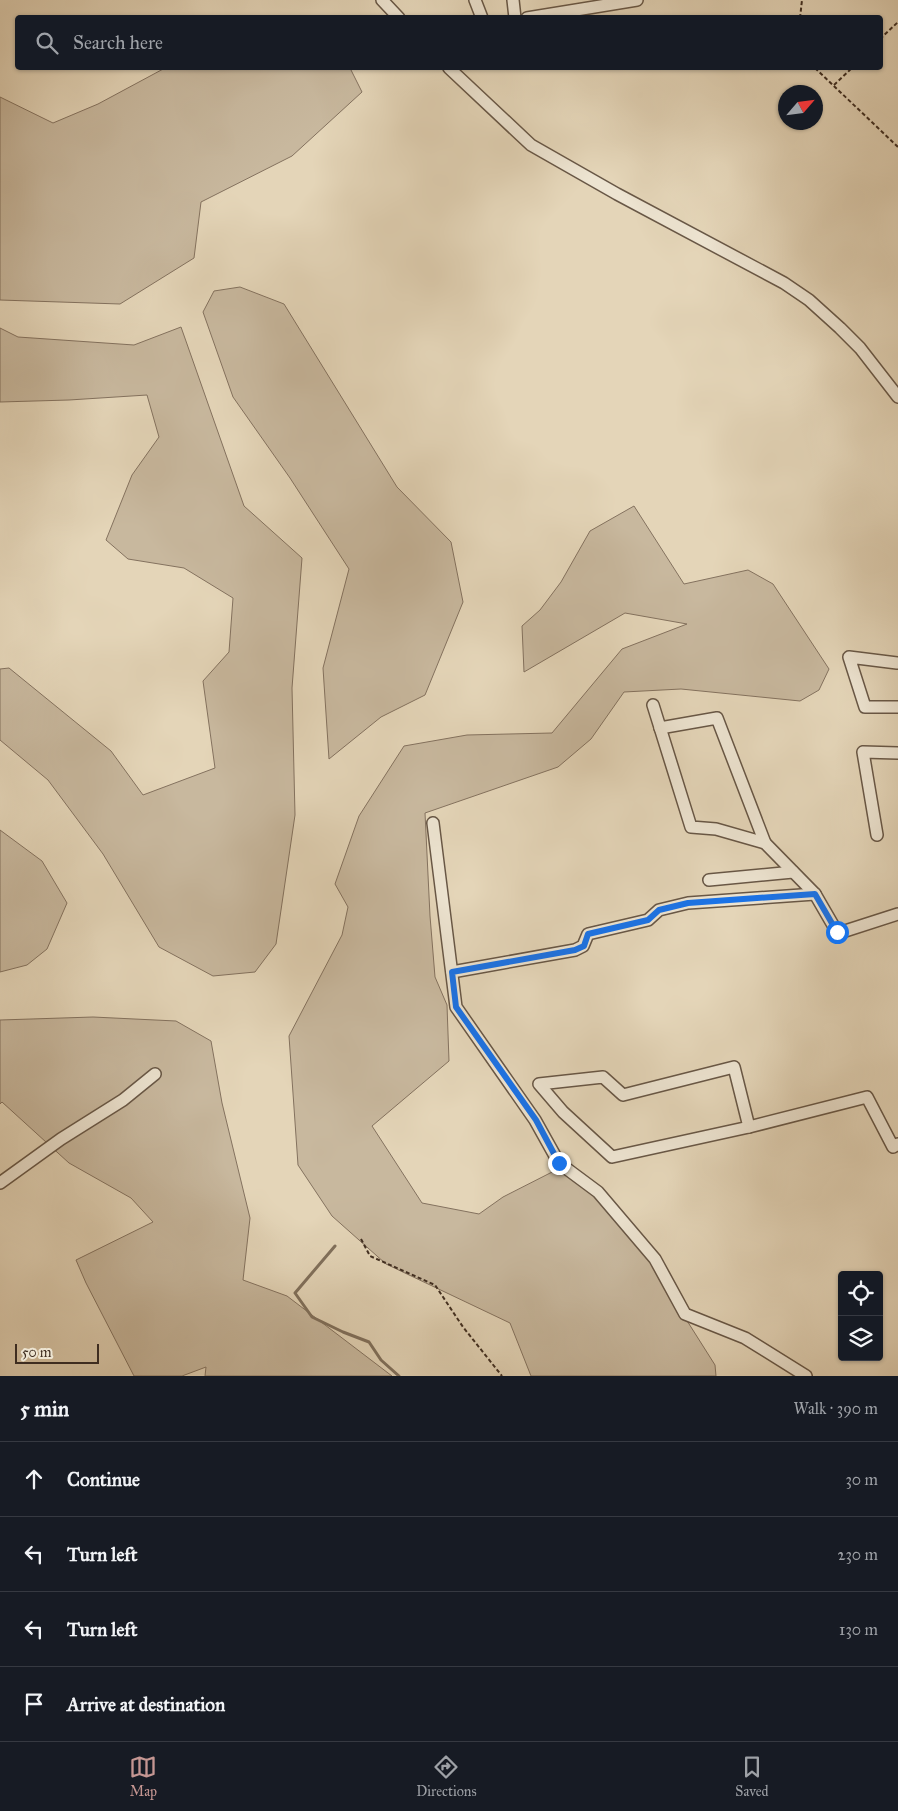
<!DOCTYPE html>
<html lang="en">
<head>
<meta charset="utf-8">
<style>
	body { margin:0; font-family:"IM FELL Great Primer",serif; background:#242831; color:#f1f3f6 }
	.controls { position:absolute; right:15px; bottom:15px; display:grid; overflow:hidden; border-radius:5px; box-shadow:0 1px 4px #0004 }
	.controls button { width:45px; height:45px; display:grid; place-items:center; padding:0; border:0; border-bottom:1px solid #363941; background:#171b24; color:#f1f3f6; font:25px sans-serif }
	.compass { position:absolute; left:778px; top:85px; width:45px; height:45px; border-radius:50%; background:#171b24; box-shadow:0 1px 4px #0004; rotate:62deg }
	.scale { position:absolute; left:15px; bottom:12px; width:84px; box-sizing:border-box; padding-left:5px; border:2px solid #3f2d20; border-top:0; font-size:14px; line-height:18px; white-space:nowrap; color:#3f2d20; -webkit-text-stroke:4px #ede4d1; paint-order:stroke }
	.stop { position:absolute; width:15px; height:15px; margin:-11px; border:4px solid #1a73e8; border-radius:50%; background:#fff }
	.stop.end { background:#1a73e8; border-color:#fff; box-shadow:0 1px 5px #0008 }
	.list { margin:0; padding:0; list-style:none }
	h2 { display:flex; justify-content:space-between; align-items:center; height:65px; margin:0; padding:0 20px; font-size:21px }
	h2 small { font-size:16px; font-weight:400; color:#9ea1a6 }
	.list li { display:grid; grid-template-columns:32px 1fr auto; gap:15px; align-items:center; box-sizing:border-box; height:75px; padding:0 20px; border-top:1px solid #363941 }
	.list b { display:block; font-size:19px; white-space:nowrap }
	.list em { font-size:16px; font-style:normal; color:#9ea1a6 }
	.icon { flex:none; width:28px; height:28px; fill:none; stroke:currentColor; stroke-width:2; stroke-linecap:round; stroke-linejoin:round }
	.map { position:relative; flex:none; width:898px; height:1376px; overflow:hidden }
	.search { position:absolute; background:#171b24; box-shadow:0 1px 4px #0004; left:15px; right:15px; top:15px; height:55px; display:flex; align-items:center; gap:12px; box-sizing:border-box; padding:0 18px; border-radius:5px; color:#9ea1a6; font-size:19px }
	.sheet { height:365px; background:#171b24 }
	nav { display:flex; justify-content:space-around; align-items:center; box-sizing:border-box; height:70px; border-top:1px solid #363941; background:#171b24; font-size:14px; color:#9ea1a6 }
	nav a { display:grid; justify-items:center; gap:2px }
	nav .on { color:#c59692 }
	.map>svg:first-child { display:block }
</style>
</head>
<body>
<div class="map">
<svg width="898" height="1376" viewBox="0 0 898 1376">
	<rect width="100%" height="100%" fill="#e4d5b8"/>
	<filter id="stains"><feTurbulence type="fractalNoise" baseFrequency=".004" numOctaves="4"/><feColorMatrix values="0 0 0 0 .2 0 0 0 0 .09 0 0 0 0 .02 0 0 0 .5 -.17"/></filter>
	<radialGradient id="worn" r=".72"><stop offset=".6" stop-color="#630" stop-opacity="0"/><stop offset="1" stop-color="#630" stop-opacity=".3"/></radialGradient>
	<!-- green -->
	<g fill="#c8b89e" stroke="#84725f">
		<polygon points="165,68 350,68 362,92 292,156 201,202 194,258 120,304 0,300 0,97 53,123 98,104"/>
		<polygon points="240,287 284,304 397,487 451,542 463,602 425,695 381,717 329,759 323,668 349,569 290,478 233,397 203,312 214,291"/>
		<polygon points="181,327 244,506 302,558 292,688 295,815 276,944 255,972 213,976 159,947 103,854 48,780 0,740 0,669 9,668 111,751 143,795 215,768 203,681 229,652 233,598 184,568 128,559 106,540 132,475 159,437 147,395 69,400 0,402 0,328 18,337 134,345"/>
		<polygon points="634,506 684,584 748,570 773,584 829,669 819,690 800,701 681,689 624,692 591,739 558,767 425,813 430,916 435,977 447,1005 449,1061 372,1126 422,1203 479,1214 503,1197 558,1169 605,1191 715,1365 716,1376 531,1376 510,1323 386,1264 332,1216 298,1165 289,1036 342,935 348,907 335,884 359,816 404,746 467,735 552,733 622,649 687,624 625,613 524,672 522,626 540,610 561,582 590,531"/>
		<polygon points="0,830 42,861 67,903 47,949 27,965 0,972"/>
		<polygon points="93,1017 176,1021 211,1041 222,1103 250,1218 243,1280 287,1296 392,1376 205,1376 206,1367 182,1376 134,1376 86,1283 76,1260 153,1222 131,1198 69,1163 2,1102 0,1104 0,1020"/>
	</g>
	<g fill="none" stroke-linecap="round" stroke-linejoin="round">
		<!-- stream -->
		<polyline stroke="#80705c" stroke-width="3" points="335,1246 295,1293 312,1317 343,1332 369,1342 381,1360 399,1376"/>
		<!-- minor casing -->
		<g stroke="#685746" stroke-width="14">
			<g id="minor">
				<polyline points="382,0 399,18"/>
				<polyline points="475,0 482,18"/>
				<polyline points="513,0 515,18"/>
				<polyline points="527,18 637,0"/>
				<polyline points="449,68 531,145 617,194 784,283 809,300 840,328 860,348 898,397"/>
				<polyline points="897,663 849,657 865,707 898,707"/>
				<polyline points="653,705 691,827 716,829 765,843 815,894 837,932 842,932 898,914"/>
				<polyline points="660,728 717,718 765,843"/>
				<polyline points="433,823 456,1007 535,1120 559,1163 598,1192 655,1259 685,1314 745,1338 806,1376"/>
				<polyline points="877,835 863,752 898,753"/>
				<polyline points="709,880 793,872"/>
				<polyline points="452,972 575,950 583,946 588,934 648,920 659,910 688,903 815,894"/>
				<polygon points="734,1067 749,1127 612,1157 563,1112 539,1084 603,1077 623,1095"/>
				<polyline points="749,1127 867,1097 893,1147 898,1144"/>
				<polyline points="0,1183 61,1139 123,1100 155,1074"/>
			</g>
		</g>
		<!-- path -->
		<g stroke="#3f2d20" stroke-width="2" stroke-dasharray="4 2.5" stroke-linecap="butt">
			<polyline points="800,18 802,0"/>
			<polyline points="880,39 898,22"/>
			<polyline points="815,68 898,147"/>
			<polyline points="834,85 852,68"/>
			<polyline points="361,1239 370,1256 435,1285 463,1327 502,1376"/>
		</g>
		<!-- minor -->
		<use href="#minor" stroke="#ede4d1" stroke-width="11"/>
	</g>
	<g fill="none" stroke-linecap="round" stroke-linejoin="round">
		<!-- route -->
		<polyline stroke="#1a73e8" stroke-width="6" points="559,1163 536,1120 456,1007 452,972 575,950 584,946 588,934 648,920 659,910 688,903 815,894 837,932"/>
	</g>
	<rect width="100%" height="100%" filter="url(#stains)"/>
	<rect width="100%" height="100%" fill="url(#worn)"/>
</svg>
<div class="controls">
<button><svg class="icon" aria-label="locate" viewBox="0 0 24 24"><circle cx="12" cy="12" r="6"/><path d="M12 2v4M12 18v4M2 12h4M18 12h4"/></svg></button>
<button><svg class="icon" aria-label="layers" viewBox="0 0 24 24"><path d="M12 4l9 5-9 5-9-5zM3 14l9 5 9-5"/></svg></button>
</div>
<svg class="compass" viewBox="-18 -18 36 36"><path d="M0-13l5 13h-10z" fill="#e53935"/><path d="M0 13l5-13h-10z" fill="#9ea1a6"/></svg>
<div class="scale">50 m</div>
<div class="stop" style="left:837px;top:932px"></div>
<div class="stop end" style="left:559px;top:1163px"></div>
<div class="search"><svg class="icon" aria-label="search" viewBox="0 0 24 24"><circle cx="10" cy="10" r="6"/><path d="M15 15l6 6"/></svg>Search here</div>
</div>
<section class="sheet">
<h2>5 min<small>Walk · 390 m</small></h2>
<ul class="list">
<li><svg class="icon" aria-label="ahead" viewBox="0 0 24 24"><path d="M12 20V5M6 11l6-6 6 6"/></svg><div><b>Continue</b></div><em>30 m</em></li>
<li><svg class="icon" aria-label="left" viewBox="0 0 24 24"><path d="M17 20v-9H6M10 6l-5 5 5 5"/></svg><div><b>Turn left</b></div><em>230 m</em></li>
<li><svg class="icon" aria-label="left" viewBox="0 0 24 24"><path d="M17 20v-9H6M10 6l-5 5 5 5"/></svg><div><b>Turn left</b></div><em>130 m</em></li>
<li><svg class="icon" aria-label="arrive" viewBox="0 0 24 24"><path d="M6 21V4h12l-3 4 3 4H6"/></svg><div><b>Arrive at destination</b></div></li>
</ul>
</section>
<nav>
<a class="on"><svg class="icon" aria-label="map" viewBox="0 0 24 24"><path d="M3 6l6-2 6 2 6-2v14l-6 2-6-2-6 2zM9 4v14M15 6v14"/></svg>Map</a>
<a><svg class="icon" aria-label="directions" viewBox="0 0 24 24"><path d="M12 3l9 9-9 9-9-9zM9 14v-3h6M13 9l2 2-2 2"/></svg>Directions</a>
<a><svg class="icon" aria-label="saved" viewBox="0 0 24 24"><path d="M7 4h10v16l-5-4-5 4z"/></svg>Saved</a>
</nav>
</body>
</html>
